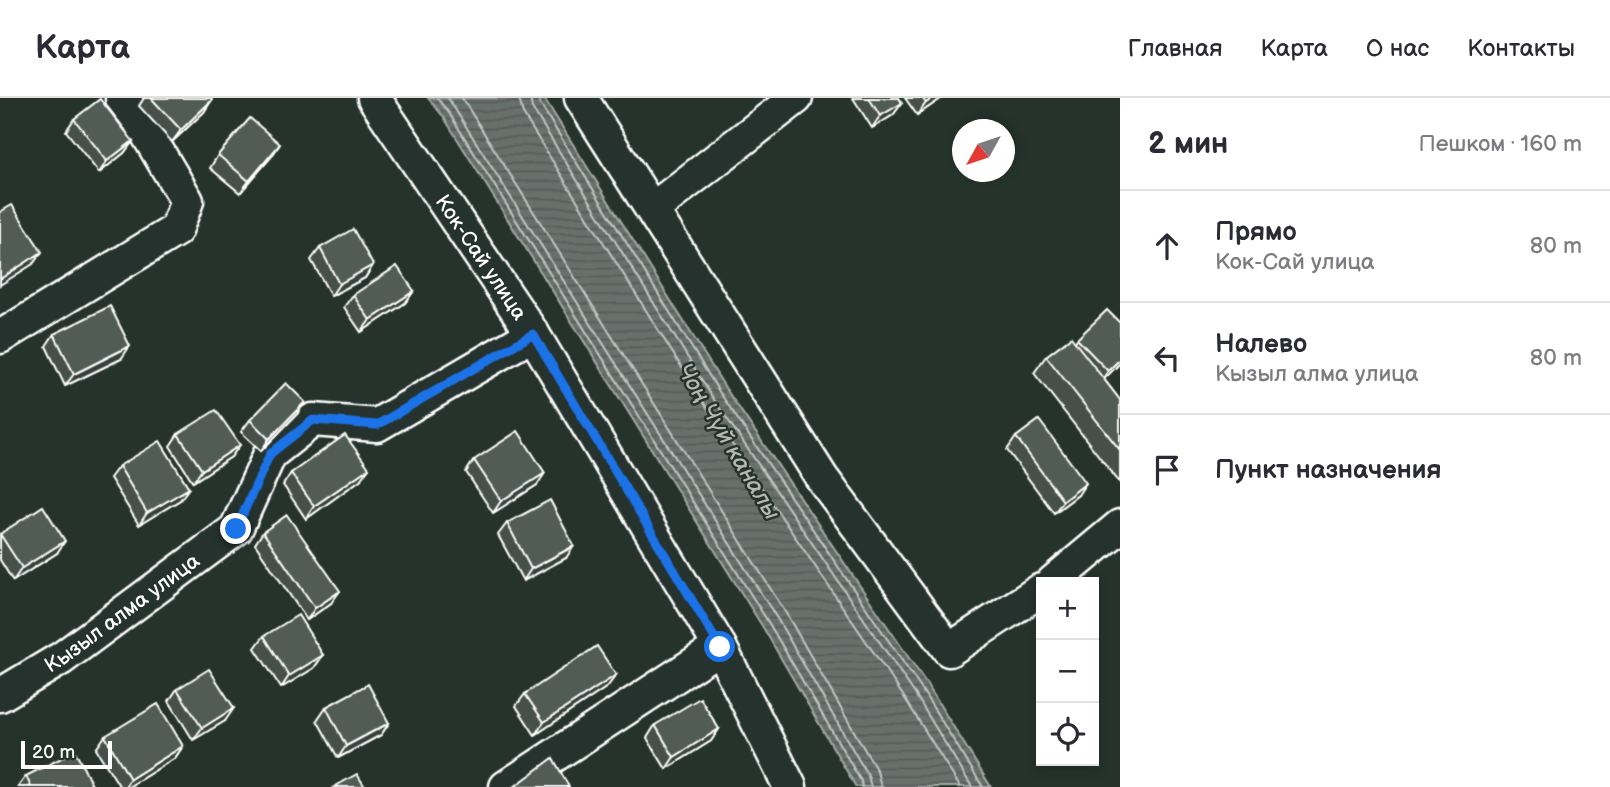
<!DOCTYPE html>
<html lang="ru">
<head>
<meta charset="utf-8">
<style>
	body { margin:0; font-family:"Balsamiq Sans",sans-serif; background:#f2f2f3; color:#2b2b33 }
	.controls { position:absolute; right:21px; bottom:21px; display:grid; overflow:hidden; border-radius:0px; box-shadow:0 4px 10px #0003 }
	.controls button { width:63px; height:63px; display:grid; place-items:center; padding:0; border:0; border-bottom:2px solid #e1e1e2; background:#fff; color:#2b2b33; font:35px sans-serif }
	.compass { position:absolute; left:952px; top:21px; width:63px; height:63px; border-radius:50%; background:#fff; box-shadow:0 4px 10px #0003; rotate:230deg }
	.scale { position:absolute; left:21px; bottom:18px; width:91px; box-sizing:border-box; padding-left:7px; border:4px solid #fff; border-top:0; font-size:19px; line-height:24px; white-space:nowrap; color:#fff; -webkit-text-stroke:5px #26332d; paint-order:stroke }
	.stop { position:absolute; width:21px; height:21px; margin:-16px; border:5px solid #1a73e8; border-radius:50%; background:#fff }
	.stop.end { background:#1a73e8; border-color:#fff; box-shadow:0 2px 7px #0008 }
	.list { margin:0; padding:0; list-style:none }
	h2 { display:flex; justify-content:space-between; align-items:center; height:91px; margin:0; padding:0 28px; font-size:30px }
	h2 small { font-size:23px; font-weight:400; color:#7c7c81 }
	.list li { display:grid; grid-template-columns:46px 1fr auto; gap:21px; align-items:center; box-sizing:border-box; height:112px; padding:0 28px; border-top:2px solid #e1e1e2 }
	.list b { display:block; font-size:26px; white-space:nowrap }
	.list p { margin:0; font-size:23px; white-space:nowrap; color:#7c7c81 }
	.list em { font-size:23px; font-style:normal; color:#7c7c81 }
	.icon { flex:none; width:38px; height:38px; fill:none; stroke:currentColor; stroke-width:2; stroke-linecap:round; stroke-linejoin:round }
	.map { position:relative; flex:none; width:1120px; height:689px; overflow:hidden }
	header { display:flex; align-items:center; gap:42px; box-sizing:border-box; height:98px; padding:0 35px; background:#fff; border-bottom:2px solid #e1e1e2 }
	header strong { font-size:33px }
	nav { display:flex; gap:38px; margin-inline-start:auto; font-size:24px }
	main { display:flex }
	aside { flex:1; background:#fff }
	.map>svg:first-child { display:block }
</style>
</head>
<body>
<header>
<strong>Карта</strong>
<nav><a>Главная</a><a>Карта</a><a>О нас</a><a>Контакты</a></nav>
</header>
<main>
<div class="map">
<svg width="1120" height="689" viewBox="0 0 1120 689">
	<defs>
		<pattern id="water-rules" width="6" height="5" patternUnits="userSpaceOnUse" patternTransform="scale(1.75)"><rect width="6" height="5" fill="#67706c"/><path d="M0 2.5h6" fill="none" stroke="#575a59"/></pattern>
	</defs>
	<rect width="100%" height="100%" fill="#26332d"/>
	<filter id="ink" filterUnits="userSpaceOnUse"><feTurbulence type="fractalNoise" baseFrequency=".0143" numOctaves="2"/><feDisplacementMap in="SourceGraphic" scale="14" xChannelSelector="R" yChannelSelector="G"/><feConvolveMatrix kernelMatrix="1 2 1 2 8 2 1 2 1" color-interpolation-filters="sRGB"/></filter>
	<g filter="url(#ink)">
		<!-- water -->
		<polygon fill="url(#water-rules)" stroke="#a4a9a7" stroke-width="2" points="428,0 544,0 726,291 928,588 991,689 856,689 764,531 443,18"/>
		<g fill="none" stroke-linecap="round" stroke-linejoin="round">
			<!-- shore -->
			<g stroke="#c2c6c4" stroke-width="2">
				<polyline points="437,0 449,15 770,527 861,683 862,689"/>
				<polyline points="448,0 778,522 868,678 871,689"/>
				<polyline points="462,0 787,517 877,673 881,689"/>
				<polyline points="519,0 523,16 704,305 906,602 960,689"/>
				<polyline points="530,0 532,10 713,300 915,596 972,689"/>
				<polyline points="539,0 540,6 720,295 922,592 983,689"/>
			</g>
			<!-- minor casing -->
			<g stroke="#fff" stroke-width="37">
				<g id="minor">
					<path id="s1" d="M374,0L533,236L720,549L790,689"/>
					<polyline points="581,0 822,380 949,552 1041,492"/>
					<polyline points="653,111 796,0"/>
					<polyline points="0,239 176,132 187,103 139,22 122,0"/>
					<polyline points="1053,484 1120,428"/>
					<path id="s2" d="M0,597L62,560L236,431L270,356L313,322L377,327L533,236"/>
					<polyline points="506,689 720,549"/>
				</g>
			</g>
			<!-- minor -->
			<use href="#minor" stroke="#26332d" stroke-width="32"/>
		</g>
		<!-- wall -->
		<g fill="#464f4b" stroke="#fff" stroke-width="2">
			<polygon points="144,0 211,0 204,14 172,44 139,8"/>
			<polygon points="853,0 899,0 902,5 893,17 872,30"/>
			<polygon points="905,0 942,0 917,17"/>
			<polygon points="74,21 133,43 124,55 99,75 66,33"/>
			<polygon points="218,57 272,58 240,95 210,70"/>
			<polygon points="320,150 373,167 365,180 331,198 311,162"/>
			<polygon points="414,193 405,205 361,234 344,209 353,197"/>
			<polygon points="54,236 121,261 65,288 46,248"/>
			<polygon points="1077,241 1120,265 1104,281 1120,302 1120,385 1034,275 1046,258 1075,244"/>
			<polygon points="297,316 261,353 241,334 250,322"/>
			<polygon points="178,336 231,359 193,384 170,348"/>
			<polygon points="1016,339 1078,397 1054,415 1007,352"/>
			<polygon points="474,362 537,387 493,415 466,374"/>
			<polygon points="119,368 180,402 139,427 110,380"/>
			<polygon points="291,375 360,382 306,421 283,387"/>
			<polygon points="507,425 566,460 523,483 498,437"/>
			<polygon points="263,434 331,505 307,522 255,446"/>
			<polygon points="0,436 57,455 13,483 0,462"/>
			<polygon points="264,538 323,557 314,570 281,590 255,550"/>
			<polygon points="616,577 607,589 535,637 516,608 525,596"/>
			<polygon points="177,591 225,623 193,642 169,603"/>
			<polygon points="326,609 389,625 381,637 338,660 317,622"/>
			<polygon points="655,627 719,631 711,643 666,671 647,640"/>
			<polygon points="105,638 183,648 175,660 128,689 120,689 96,651"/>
			<polygon points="26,678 93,689 18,689"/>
		</g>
		<!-- shaded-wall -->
		<g fill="#39403d" stroke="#fff" stroke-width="2">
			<polygon points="933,0 942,0 917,17 926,5"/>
			<polygon points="212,2 204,14 172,44 181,32"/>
			<polygon points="902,5 893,17 872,30 880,18"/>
			<polygon points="133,43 124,55 99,75 107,63"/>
			<polygon points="280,46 272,58 240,95 249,83"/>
			<polygon points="42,154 33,166 0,187 0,181"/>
			<polygon points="373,167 365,180 331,198 339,186"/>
			<polygon points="414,193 405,205 361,234 370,222"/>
			<polygon points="130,248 121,261 65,288 74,276"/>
			<polygon points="1120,261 1120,265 1100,285 1108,273"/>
			<polygon points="305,304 297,316 261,353 269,341"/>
			<polygon points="240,347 231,359 193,384 202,372"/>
			<polygon points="369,370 360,382 306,421 314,408"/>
			<polygon points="545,375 537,387 493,415 501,403"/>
			<polygon points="1086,385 1078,397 1054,415 1063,403"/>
			<polygon points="189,390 180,402 139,427 147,415"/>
			<polygon points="65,443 57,455 13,483 22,470"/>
			<polygon points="574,448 566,460 523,483 531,471"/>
			<polygon points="340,493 331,505 307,522 315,510"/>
			<polygon points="323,557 314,570 281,590 289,578"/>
			<polygon points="616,577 607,589 535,637 544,624"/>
			<polygon points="234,610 225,623 193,642 202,630"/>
			<polygon points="389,625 381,637 338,660 346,648"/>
			<polygon points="719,631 711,643 666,671 674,659"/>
			<polygon points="183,648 175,660 128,689 125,689 130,681"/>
		</g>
		<!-- building -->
		<g fill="#515c57" stroke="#fff" stroke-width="2">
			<polygon points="151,0 211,0 212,2 181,32"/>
			<polygon points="869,0 899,0 902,5 880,18"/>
			<polygon points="922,0 933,0 926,5"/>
			<polygon points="100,1 133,43 107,63 74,21"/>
			<polygon points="250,20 280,46 249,83 218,57"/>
			<polygon points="12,107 42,154 0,181 0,114"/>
			<polygon points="353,131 373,167 339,186 320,150"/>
			<polygon points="397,168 414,193 370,222 353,197"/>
			<polygon points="110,208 130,248 74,276 54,236"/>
			<polygon points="1107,212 1120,225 1120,261 1108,273 1077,241"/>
			<polygon points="1071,239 1120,302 1120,352 1046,258"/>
			<polygon points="286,285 305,304 269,341 250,322"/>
			<polygon points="216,312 240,347 202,372 178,336"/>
			<polygon points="1039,322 1086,385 1063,403 1016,339"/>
			<polygon points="518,333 545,375 501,403 474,362"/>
			<polygon points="345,337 369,370 314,408 291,375"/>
			<polygon points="160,343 189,390 147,415 119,368"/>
			<polygon points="550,402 574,448 531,471 507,425"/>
			<polygon points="43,408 65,443 22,470 0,436"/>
			<polygon points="287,417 340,493 315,510 263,434"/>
			<polygon points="298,517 323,557 289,578 264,538"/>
			<polygon points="597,548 616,577 544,624 525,596"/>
			<polygon points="209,571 234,610 202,630 177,591"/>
			<polygon points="368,586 389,625 346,648 326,609"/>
			<polygon points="700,600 719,631 674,659 655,627"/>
			<polygon points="158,606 183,648 130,681 105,638"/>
			<polygon points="75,653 93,689 31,689 26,678"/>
			<polygon points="553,660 569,689 514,689"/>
			<polygon points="357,676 365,689 334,689"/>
		</g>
	</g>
	<g fill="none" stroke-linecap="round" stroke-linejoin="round" filter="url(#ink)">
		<!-- route -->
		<polyline stroke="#1a73e8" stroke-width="9" points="236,431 270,356 313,322 377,327 533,236 720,549"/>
	</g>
	<g text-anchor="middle" stroke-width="5" stroke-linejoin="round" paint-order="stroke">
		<!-- street labels -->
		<g font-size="21" fill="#fff" stroke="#26332d">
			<text dy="7" stroke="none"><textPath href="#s1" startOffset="192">Кок-Сай улица</textPath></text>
			<text dy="7" stroke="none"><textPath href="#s2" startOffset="147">Кызыл алма улица</textPath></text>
		</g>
		<!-- water labels -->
		<g font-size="23" font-style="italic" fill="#b3b8b6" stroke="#26332d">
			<text transform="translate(729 343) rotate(59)" y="8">Чоң Чүй каналы</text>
		</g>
	</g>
</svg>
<div class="controls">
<button>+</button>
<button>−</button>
<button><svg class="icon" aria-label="locate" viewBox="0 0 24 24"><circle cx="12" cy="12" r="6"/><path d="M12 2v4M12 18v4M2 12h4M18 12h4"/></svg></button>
</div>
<svg class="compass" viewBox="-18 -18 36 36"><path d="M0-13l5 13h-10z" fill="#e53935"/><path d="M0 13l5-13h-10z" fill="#7c7c81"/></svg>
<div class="scale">20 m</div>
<div class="stop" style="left:720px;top:549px"></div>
<div class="stop end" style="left:236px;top:431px"></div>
</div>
<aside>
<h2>2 мин<small>Пешком · 160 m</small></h2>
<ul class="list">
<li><svg class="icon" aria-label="ahead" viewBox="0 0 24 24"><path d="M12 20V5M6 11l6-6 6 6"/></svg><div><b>Прямо</b><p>Кок-Сай улица</p></div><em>80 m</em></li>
<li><svg class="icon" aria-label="left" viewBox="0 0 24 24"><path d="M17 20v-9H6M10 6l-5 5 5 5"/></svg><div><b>Налево</b><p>Кызыл алма улица</p></div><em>80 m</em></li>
<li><svg class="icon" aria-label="arrive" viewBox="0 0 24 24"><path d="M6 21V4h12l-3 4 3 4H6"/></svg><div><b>Пункт назначения</b></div></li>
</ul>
</aside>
</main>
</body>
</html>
